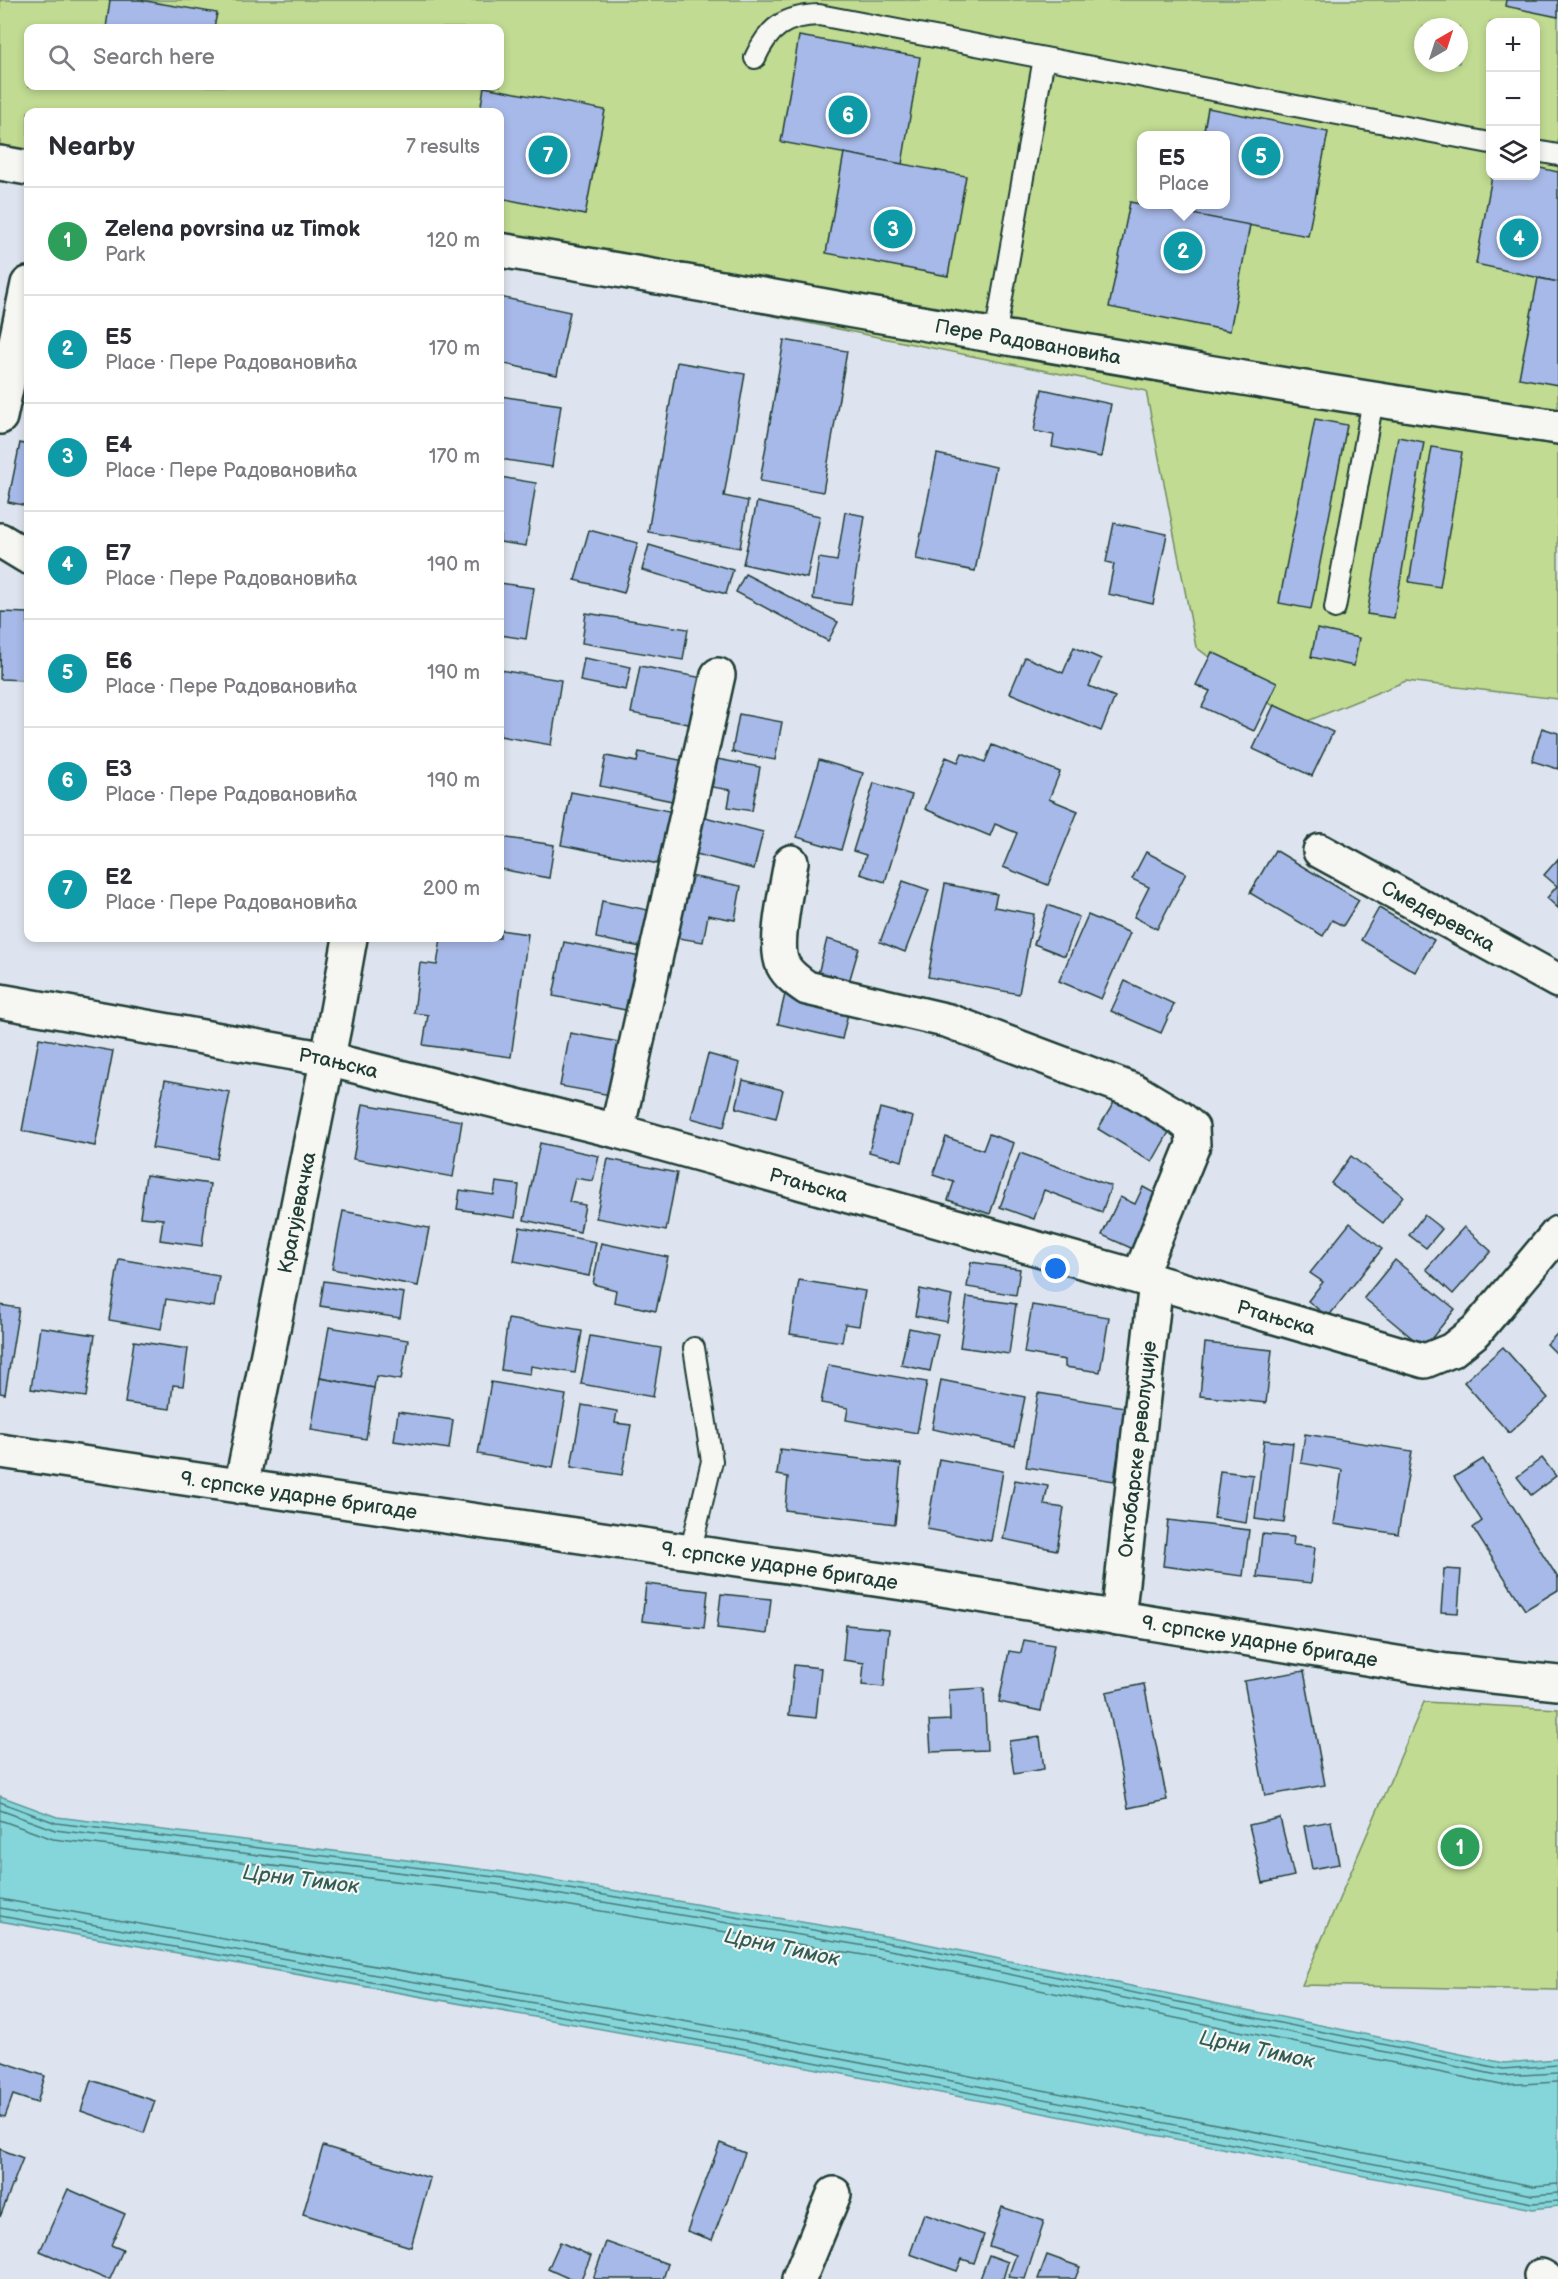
<!DOCTYPE html>
<html lang="en">
<head>
<meta charset="utf-8">
<style>
	body { margin:0; font-family:"Balsamiq Sans",sans-serif; background:#f2f2f3; color:#2b2b33 }
	.controls { position:absolute; right:18px; top:18px; display:grid; overflow:hidden; border-radius:12px; box-shadow:0 3px 9px #0003 }
	.controls button { width:54px; height:54px; display:grid; place-items:center; padding:0; border:0; border-bottom:2px solid #e1e1e2; background:#fff; color:#2b2b33; font:30px sans-serif }
	.compass { position:absolute; left:1414px; top:18px; width:54px; height:54px; border-radius:50%; background:#fff; box-shadow:0 3px 9px #0003; rotate:39deg }
	.you { position:absolute; left:1056px; top:1269px; width:21px; height:21px; margin:-15px; border:4px solid #fff; border-radius:50%; background:#1a73e8; box-shadow:0 0 0 9px #1a73e833 }
	.badge { display:grid; place-items:center; width:39px; height:39px; border-radius:50%; background:#d93025; color:#fff; font-size:20px; font-weight:700 }
	.pin { position:absolute; translate:-50% -50%; border:3px solid #fff; box-shadow:0 2px 6px #0006 }
	.popup { position:absolute; left:1137px; top:131px; width:93px; height:78px; box-sizing:border-box; display:grid; place-content:center; border-radius:12px; background:#fff; filter:drop-shadow(0 2px 4px #0005); font-size:20px; white-space:nowrap; color:#7c7c81 }
	.popup b { font-size:22px; color:#2b2b33 }
	.popup::after { content:''; position:absolute; left:50%; top:100%; margin-left:-12px; border:12px solid transparent; border-top-color:#fff }
	.list { margin:0; padding:0; list-style:none }
	h2 { display:flex; justify-content:space-between; align-items:center; height:78px; margin:0; padding:0 24px; font-size:26px }
	h2 small { font-size:20px; font-weight:400; color:#7c7c81 }
	.list li { display:grid; grid-template-columns:39px 1fr auto; gap:18px; align-items:center; box-sizing:border-box; height:108px; padding:0 24px; border-top:2px solid #e1e1e2 }
	.list b { display:block; font-size:22px; white-space:nowrap }
	.list p { margin:0; font-size:20px; white-space:nowrap; color:#7c7c81 }
	.list em { font-size:20px; font-style:normal; color:#7c7c81 }
	.icon { flex:none; width:33px; height:33px; fill:none; stroke:currentColor; stroke-width:2; stroke-linecap:round; stroke-linejoin:round }
	.map { position:relative; flex:none; width:1558px; height:2279px; overflow:hidden }
	.search { position:absolute; background:#fff; box-shadow:0 3px 9px #0003; left:24px; top:24px; width:480px; height:66px; display:flex; align-items:center; gap:15px; box-sizing:border-box; padding:0 21px; border-radius:12px; color:#7c7c81; font-size:22px }
	.panel { position:absolute; background:#fff; box-shadow:0 3px 9px #0003; left:24px; top:108px; width:480px; height:834px; border-radius:12px }
	.map>svg:first-child { display:block }
</style>
</head>
<body>
<div class="map">
<svg width="1558" height="2279" viewBox="0 0 1558 2279">
	<rect width="100%" height="100%" fill="#dee4ef"/>
	<filter id="ink" filterUnits="userSpaceOnUse"><feTurbulence type="fractalNoise" baseFrequency=".0167" numOctaves="2"/><feDisplacementMap in="SourceGraphic" scale="12" xChannelSelector="R" yChannelSelector="G"/><feConvolveMatrix kernelMatrix="1 2 1 2 8 2 1 2 1" color-interpolation-filters="sRGB"/></filter>
	<g filter="url(#ink)">
		<!-- green -->
		<g fill="#c1db92" stroke="#708c63" stroke-width="1.5" fill-rule="evenodd">
			<path d="M0,0H1558V699L1406,681L1298,725L1196,647L1146,391L500,261V112H28V166L0,160ZM1490,22H1536V176H1490ZM1423,27H1459V63H1423ZM28,28H500V86H28ZM1141,136H1225V204H1141Z"/>
			<polygon points="1424,1702 1558,1709 1558,1990 1302,1985"/>
		</g>
		<!-- water -->
		<polygon fill="#85d6db" stroke="#5c9998" stroke-width="1.5" points="0,1796 57,1817 504,1872 903,1939 1504,2063 1558,2059 1558,2206 1533,2209 746,2055 0,1921"/>
		<g fill="none" stroke-linecap="round" stroke-linejoin="round">
			<!-- shore -->
			<g stroke="#487a77" stroke-width="1.5">
				<polyline points="0,1802 56,1823 503,1878 902,1945 1503,2069 1558,2065"/>
				<polyline points="0,1810 55,1830 502,1885 901,1952 1502,2076 1558,2073"/>
				<polyline points="0,1820 53,1839 500,1894 899,1961 1501,2085 1558,2082"/>
				<polyline points="0,1899 750,2033 1533,2186 1558,2184"/>
				<polyline points="0,1908 748,2041 1533,2195 1558,2193"/>
				<polyline points="0,1916 747,2049 1533,2203 1558,2201"/>
			</g>
		</g>
		<!-- building -->
		<g fill="#a7b9e8" stroke="#1f3d34" stroke-width="1.5">
			<polygon points="110,0 140,0 217,13 214,28 106,28"/>
			<polygon points="1506,0 1558,0 1558,17 1505,6"/>
			<polygon points="799,36 920,57 902,164 781,142"/>
			<polygon points="484,87 605,110 585,215 500,198 500,112 480,112"/>
			<polygon points="1208,108 1328,132 1308,236 1188,214 1189,204 1225,204 1225,136 1203,136"/>
			<polygon points="844,153 966,176 948,276 826,253"/>
			<polygon points="1536,167 1558,172 1558,282 1476,264 1492,176 1536,176"/>
			<polygon points="1130,202 1250,225 1230,331 1109,307"/>
			<polygon points="1538,278 1558,282 1558,385 1519,378"/>
			<polygon points="500,297 570,312 557,375 500,363"/>
			<polygon points="784,340 847,351 823,492 760,481"/>
			<polygon points="677,362 745,374 724,496 748,501 740,548 648,532"/>
			<polygon points="1042,389 1111,404 1101,457 1052,447 1054,435 1034,431"/>
			<polygon points="500,396 561,405 552,467 500,459"/>
			<polygon points="1315,419 1347,425 1311,609 1279,603"/>
			<polygon points="1398,437 1424,442 1394,618 1367,614"/>
			<polygon points="20,443 28,445 28,506 8,502"/>
			<polygon points="1432,447 1462,452 1440,587 1409,582"/>
			<polygon points="937,454 996,467 975,571 916,559"/>
			<polygon points="500,477 536,483 526,546 500,542"/>
			<polygon points="757,502 820,516 807,578 743,564"/>
			<polygon points="845,512 865,516 851,605 813,599 819,558 837,561"/>
			<polygon points="1114,523 1167,534 1153,604 1108,594 1114,564 1106,562"/>
			<polygon points="589,530 638,543 624,593 575,580"/>
			<polygon points="649,545 733,570 726,594 642,570"/>
			<polygon points="745,574 838,622 828,641 736,592"/>
			<polygon points="500,583 534,588 526,639 500,635"/>
			<polygon points="1,612 28,613 28,680 0,679"/>
			<polygon points="586,613 688,629 683,660 582,643"/>
			<polygon points="1317,629 1359,638 1354,666 1311,657"/>
			<polygon points="1074,647 1101,659 1089,686 1115,697 1101,731 1010,693 1025,657 1063,673"/>
			<polygon points="1212,652 1277,683 1254,731 1202,707 1210,691 1196,685"/>
			<polygon points="584,658 631,667 626,690 580,681"/>
			<polygon points="640,666 703,678 694,725 631,713"/>
			<polygon points="500,670 561,680 551,745 500,736"/>
			<polygon points="1274,705 1333,732 1312,776 1253,749"/>
			<polygon points="739,714 782,722 775,760 732,752"/>
			<polygon points="1542,728 1558,733 1558,769 1532,761"/>
			<polygon points="992,745 1060,772 1049,799 1078,811 1048,885 1003,867 1017,833 995,824 990,836 925,809 946,757 958,762 962,753 985,762"/>
			<polygon points="639,752 685,761 677,802 600,786 606,756 637,762"/>
			<polygon points="717,759 760,767 752,811 728,807 731,790 712,787"/>
			<polygon points="819,760 863,773 841,850 797,837"/>
			<polygon points="874,783 912,795 885,882 860,874 866,855 853,851"/>
			<polygon points="571,792 674,812 664,865 561,845"/>
			<polygon points="705,817 763,832 754,869 696,854"/>
			<polygon points="501,837 554,845 549,878 500,869"/>
			<polygon points="1275,850 1359,900 1343,926 1332,920 1323,936 1250,893"/>
			<polygon points="1146,852 1186,873 1157,929 1134,917 1149,887 1132,879"/>
			<polygon points="1558,859 1558,908 1547,898 1557,886 1544,875"/>
			<polygon points="690,876 741,886 735,920 708,915 703,942 678,938"/>
			<polygon points="903,881 929,890 905,952 880,942"/>
			<polygon points="945,884 997,894 994,907 1034,914 1019,994 928,977"/>
			<polygon points="602,901 653,911 646,948 596,938"/>
			<polygon points="1048,905 1079,917 1065,956 1034,944"/>
			<polygon points="1379,908 1434,940 1415,972 1361,940"/>
			<polygon points="1088,915 1130,933 1101,999 1059,981"/>
			<polygon points="500,930 528,934 511,1057 423,1045 428,1015 414,1013 420,963 437,965 441,938 500,938"/>
			<polygon points="827,939 859,948 849,982 818,974"/>
			<polygon points="564,942 646,958 636,1012 553,996"/>
			<polygon points="1125,981 1174,1004 1161,1033 1111,1011"/>
			<polygon points="786,990 850,1005 842,1039 778,1024"/>
			<polygon points="570,1033 625,1043 616,1096 560,1086"/>
			<polygon points="39,1038 113,1051 95,1146 22,1131"/>
			<polygon points="708,1054 740,1063 724,1127 691,1118"/>
			<polygon points="165,1080 230,1092 217,1159 152,1148"/>
			<polygon points="743,1080 783,1090 776,1118 736,1108"/>
			<polygon points="1116,1099 1169,1132 1152,1162 1098,1129"/>
			<polygon points="363,1104 462,1121 453,1177 353,1159"/>
			<polygon points="880,1108 913,1117 902,1161 869,1152"/>
			<polygon points="989,1134 1014,1143 990,1214 948,1200 954,1182 933,1175 946,1137 983,1150"/>
			<polygon points="540,1143 599,1156 593,1181 575,1178 569,1202 585,1205 580,1232 524,1220"/>
			<polygon points="1020,1153 1111,1186 1102,1212 1044,1190 1034,1219 1000,1207"/>
			<polygon points="1351,1156 1403,1196 1383,1223 1331,1183"/>
			<polygon points="608,1159 677,1173 666,1231 596,1218"/>
			<polygon points="146,1175 210,1184 202,1246 160,1240 163,1219 140,1217"/>
			<polygon points="496,1182 519,1185 515,1218 457,1209 460,1190 494,1195"/>
			<polygon points="1143,1187 1158,1195 1133,1249 1102,1235 1120,1197 1135,1204"/>
			<polygon points="343,1211 429,1228 418,1286 332,1269"/>
			<polygon points="1424,1215 1442,1229 1426,1248 1409,1235"/>
			<polygon points="1350,1223 1382,1249 1328,1317 1308,1301 1323,1282 1310,1273"/>
			<polygon points="520,1227 596,1242 589,1276 514,1261"/>
			<polygon points="1464,1227 1491,1251 1453,1294 1426,1269"/>
			<polygon points="601,1243 668,1257 656,1311 614,1302 616,1290 593,1284"/>
			<polygon points="119,1259 219,1276 214,1307 166,1299 161,1329 109,1320"/>
			<polygon points="1395,1260 1455,1309 1424,1348 1364,1298"/>
			<polygon points="971,1262 1020,1269 1016,1295 967,1287"/>
			<polygon points="799,1280 865,1291 859,1326 845,1324 842,1342 790,1334"/>
			<polygon points="324,1281 404,1293 400,1318 320,1306"/>
			<polygon points="920,1289 952,1296 947,1322 915,1316"/>
			<polygon points="967,1297 1016,1304 1009,1354 960,1347"/>
			<polygon points="0,1305 19,1308 5,1394 0,1393"/>
			<polygon points="1032,1305 1109,1317 1100,1372 1065,1367 1065,1360 1024,1353"/>
			<polygon points="508,1319 582,1331 575,1373 531,1366 530,1374 501,1370"/>
			<polygon points="40,1327 95,1335 86,1397 31,1389"/>
			<polygon points="329,1327 408,1340 401,1380 376,1376 374,1388 320,1378"/>
			<polygon points="909,1328 938,1334 930,1371 901,1365"/>
			<polygon points="1558,1333 1558,1355 1547,1344"/>
			<polygon points="590,1336 661,1348 653,1397 581,1384"/>
			<polygon points="134,1341 188,1349 183,1386 173,1385 170,1409 125,1403"/>
			<polygon points="1205,1343 1272,1350 1266,1403 1200,1396"/>
			<polygon points="1503,1347 1548,1398 1509,1433 1464,1382"/>
			<polygon points="828,1365 927,1382 917,1433 846,1420 848,1408 821,1403"/>
			<polygon points="320,1378 374,1388 366,1439 311,1430"/>
			<polygon points="941,1380 1025,1397 1015,1446 932,1429"/>
			<polygon points="491,1382 566,1395 553,1468 478,1454"/>
			<polygon points="1038,1393 1125,1407 1114,1481 1026,1467"/>
			<polygon points="582,1405 617,1411 615,1423 631,1425 622,1475 571,1467"/>
			<polygon points="398,1412 453,1420 449,1449 394,1441"/>
			<polygon points="1305,1434 1412,1451 1398,1534 1334,1524 1342,1470 1301,1463"/>
			<polygon points="1264,1440 1293,1443 1284,1523 1255,1519"/>
			<polygon points="780,1449 901,1464 895,1524 785,1510 788,1477 777,1475"/>
			<polygon points="1542,1458 1556,1476 1531,1495 1517,1477"/>
			<polygon points="939,1459 1003,1471 991,1541 927,1529"/>
			<polygon points="1483,1459 1558,1578 1558,1590 1525,1610 1473,1528 1482,1521 1454,1477"/>
			<polygon points="1220,1471 1253,1475 1246,1523 1214,1518"/>
			<polygon points="1015,1480 1048,1486 1044,1505 1064,1508 1057,1550 1003,1539"/>
			<polygon points="1168,1520 1249,1530 1243,1576 1163,1566"/>
			<polygon points="1262,1534 1294,1537 1293,1545 1315,1547 1311,1583 1257,1577"/>
			<polygon points="1444,1569 1461,1570 1458,1613 1441,1612"/>
			<polygon points="646,1584 708,1591 704,1628 642,1621"/>
			<polygon points="721,1594 771,1599 767,1634 717,1628"/>
			<polygon points="846,1625 889,1629 884,1687 862,1685 864,1663 843,1660"/>
			<polygon points="1024,1640 1054,1645 1041,1711 999,1702 1009,1651 1021,1653"/>
			<polygon points="794,1665 821,1668 816,1718 789,1715"/>
			<polygon points="1304,1671 1325,1785 1265,1796 1244,1681"/>
			<polygon points="1144,1684 1167,1800 1128,1808 1106,1692"/>
			<polygon points="984,1688 987,1750 931,1752 929,1721 950,1720 949,1690"/>
			<polygon points="1040,1737 1044,1769 1014,1774 1009,1741"/>
			<polygon points="1280,1818 1294,1876 1263,1883 1249,1825"/>
			<polygon points="1331,1821 1339,1864 1312,1869 1304,1826"/>
			<polygon points="0,2061 45,2076 37,2103 13,2095 5,2117 0,2116"/>
			<polygon points="91,2080 155,2101 144,2133 81,2111"/>
			<polygon points="720,2143 745,2153 712,2240 687,2231"/>
			<polygon points="323,2146 430,2178 411,2247 303,2214"/>
			<polygon points="0,2149 23,2158 0,2217"/>
			<polygon points="68,2189 125,2214 111,2245 123,2250 110,2279 106,2279 40,2251"/>
			<polygon points="1002,2207 1044,2221 1025,2279 1008,2277 1016,2255 989,2246"/>
			<polygon points="924,2214 984,2235 974,2263 962,2259 957,2271 910,2254"/>
			<polygon points="560,2242 591,2256 581,2279 570,2279 548,2269"/>
			<polygon points="606,2242 668,2264 663,2279 593,2279"/>
			<polygon points="989,2255 1008,2262 1003,2279 980,2279"/>
			<polygon points="1047,2255 1080,2267 1075,2279 1038,2279"/>
		</g>
		<g fill="none" stroke-linecap="round" stroke-linejoin="round">
			<!-- service casing -->
			<g stroke="#1f3d34" stroke-width="24">
				<g id="service">
					<path d="M755,58C769,27 785,16 819,15L1490,143"/>
					<polyline points="1536,151 1558,155"/>
					<polyline points="995,337 1044,58"/>
					<polyline points="1335,608 1373,400"/>
					<polyline points="690,1553 712,1461 694,1348"/>
				</g>
			</g>
			<!-- minor casing -->
			<g stroke="#1f3d34" stroke-width="38">
				<g id="minor">
					<polyline points="0,163 28,168"/>
					<path id="s1" d="M500,250C852,309 1204,376 1558,427"/>
					<polyline points="0,417 28,284"/>
					<polyline points="0,540 28,557"/>
					<path id="s2" d="M1320,851L1558,981"/>
					<path d="M791,862C787,887 773,945 783,965C788,975 798,982 807,988L949,1021L1135,1091L1180,1118L1192,1128L1193,1145L1139,1277"/>
					<path id="s3" d="M0,1001L327,1059L617,1131L1156,1282L1425,1361L1452,1350L1476,1331L1558,1233"/>
					<polyline points="617,1131 718,675"/>
					<path id="s4" d="M241,1487L335,1022L350,938"/>
					<path id="s5" d="M1118,1618L1156,1282"/>
					<polyline points="1541,2276 1546,2279"/>
					<polyline points="799,2279 834,2194"/>
				</g>
			</g>
			<!-- tertiary casing -->
			<g stroke="#1f3d34" stroke-width="38">
				<g id="tertiary">
					<path id="s6" d="M0,1451L923,1586L1446,1671L1558,1683"/>
				</g>
			</g>
			<!-- service -->
			<use href="#service" stroke="#f6f6f2" stroke-width="20"/>
			<!-- minor -->
			<use href="#minor" stroke="#f6f6f2" stroke-width="33"/>
			<!-- tertiary -->
			<use href="#tertiary" stroke="#f6f6f2" stroke-width="33"/>
		</g>
	</g>
	<g text-anchor="middle" stroke-width="4.5" stroke-linejoin="round" paint-order="stroke">
		<!-- street labels -->
		<g font-size="20" fill="#1f3d34" stroke="#f6f6f2">
			<text dy="7" stroke="none"><textPath href="#s1" startOffset="536">Пере Радовановића</textPath></text>
			<text dy="7" stroke="none"><textPath href="#s2" startOffset="135">Смедеревска</textPath></text>
			<text dy="7" stroke="none"><textPath href="#s3" startOffset="344">Ртањска</textPath></text>
			<text dy="7" stroke="none"><textPath href="#s3" startOffset="830">Ртањска</textPath></text>
			<text dy="7" stroke="none"><textPath href="#s4" startOffset="280">Крагујевачка</textPath></text>
			<text dy="7" stroke="none"><textPath href="#s3" startOffset="1316">Ртањска</textPath></text>
			<text dy="7" stroke="none"><textPath href="#s5" startOffset="170">Октобарске револуције</textPath></text>
			<text dy="7" stroke="none"><textPath href="#s6" startOffset="302">9. српске ударне бригаде</textPath></text>
			<text dy="7" stroke="none"><textPath href="#s6" startOffset="788">9. српске ударне бригаде</textPath></text>
			<text dy="7" stroke="none"><textPath href="#s6" startOffset="1274">9. српске ударне бригаде</textPath></text>
		</g>
		<!-- water labels -->
		<g font-size="21" font-style="italic" fill="#335c55" stroke="#f6f6f2">
			<text transform="translate(301 1879) rotate(7)" y="7">Црни Тимок</text>
			<text transform="translate(782 1947) rotate(12)" y="7">Црни Тимок</text>
			<text transform="translate(1257 2049) rotate(12)" y="7">Црни Тимок</text>
		</g>
	</g>
</svg>
<div class="controls">
<button>+</button>
<button>−</button>
<button><svg class="icon" aria-label="layers" viewBox="0 0 24 24"><path d="M12 4l9 5-9 5-9-5zM3 14l9 5 9-5"/></svg></button>
</div>
<svg class="compass" viewBox="-18 -18 36 36"><path d="M0-13l5 13h-10z" fill="#e53935"/><path d="M0 13l5-13h-10z" fill="#7c7c81"/></svg>
<div class="you"></div>
<div class="pin badge" style="left:1460px;top:1847px;background:#2e9e5b">1</div>
<div class="pin badge" style="left:1183px;top:251px;background:#0f9aa8">2</div>
<div class="popup"><b>E5</b>Place</div>
<div class="pin badge" style="left:893px;top:229px;background:#0f9aa8">3</div>
<div class="pin badge" style="left:1519px;top:238px;background:#0f9aa8">4</div>
<div class="pin badge" style="left:1261px;top:156px;background:#0f9aa8">5</div>
<div class="pin badge" style="left:848px;top:115px;background:#0f9aa8">6</div>
<div class="pin badge" style="left:548px;top:155px;background:#0f9aa8">7</div>
<div class="search"><svg class="icon" aria-label="search" viewBox="0 0 24 24"><circle cx="10" cy="10" r="6"/><path d="M15 15l6 6"/></svg>Search here</div>
<section class="panel">
<h2>Nearby<small>7 results</small></h2>
<ul class="list">
<li><span class="badge" style="background:#2e9e5b">1</span><div><b>Zelena povrsina uz Timok</b><p>Park</p></div><em>120 m</em></li>
<li><span class="badge" style="background:#0f9aa8">2</span><div><b>E5</b><p>Place · Пере Радовановића</p></div><em>170 m</em></li>
<li><span class="badge" style="background:#0f9aa8">3</span><div><b>E4</b><p>Place · Пере Радовановића</p></div><em>170 m</em></li>
<li><span class="badge" style="background:#0f9aa8">4</span><div><b>E7</b><p>Place · Пере Радовановића</p></div><em>190 m</em></li>
<li><span class="badge" style="background:#0f9aa8">5</span><div><b>E6</b><p>Place · Пере Радовановића</p></div><em>190 m</em></li>
<li><span class="badge" style="background:#0f9aa8">6</span><div><b>E3</b><p>Place · Пере Радовановића</p></div><em>190 m</em></li>
<li><span class="badge" style="background:#0f9aa8">7</span><div><b>E2</b><p>Place · Пере Радовановића</p></div><em>200 m</em></li>
</ul>
</section>
</div>
</body>
</html>
